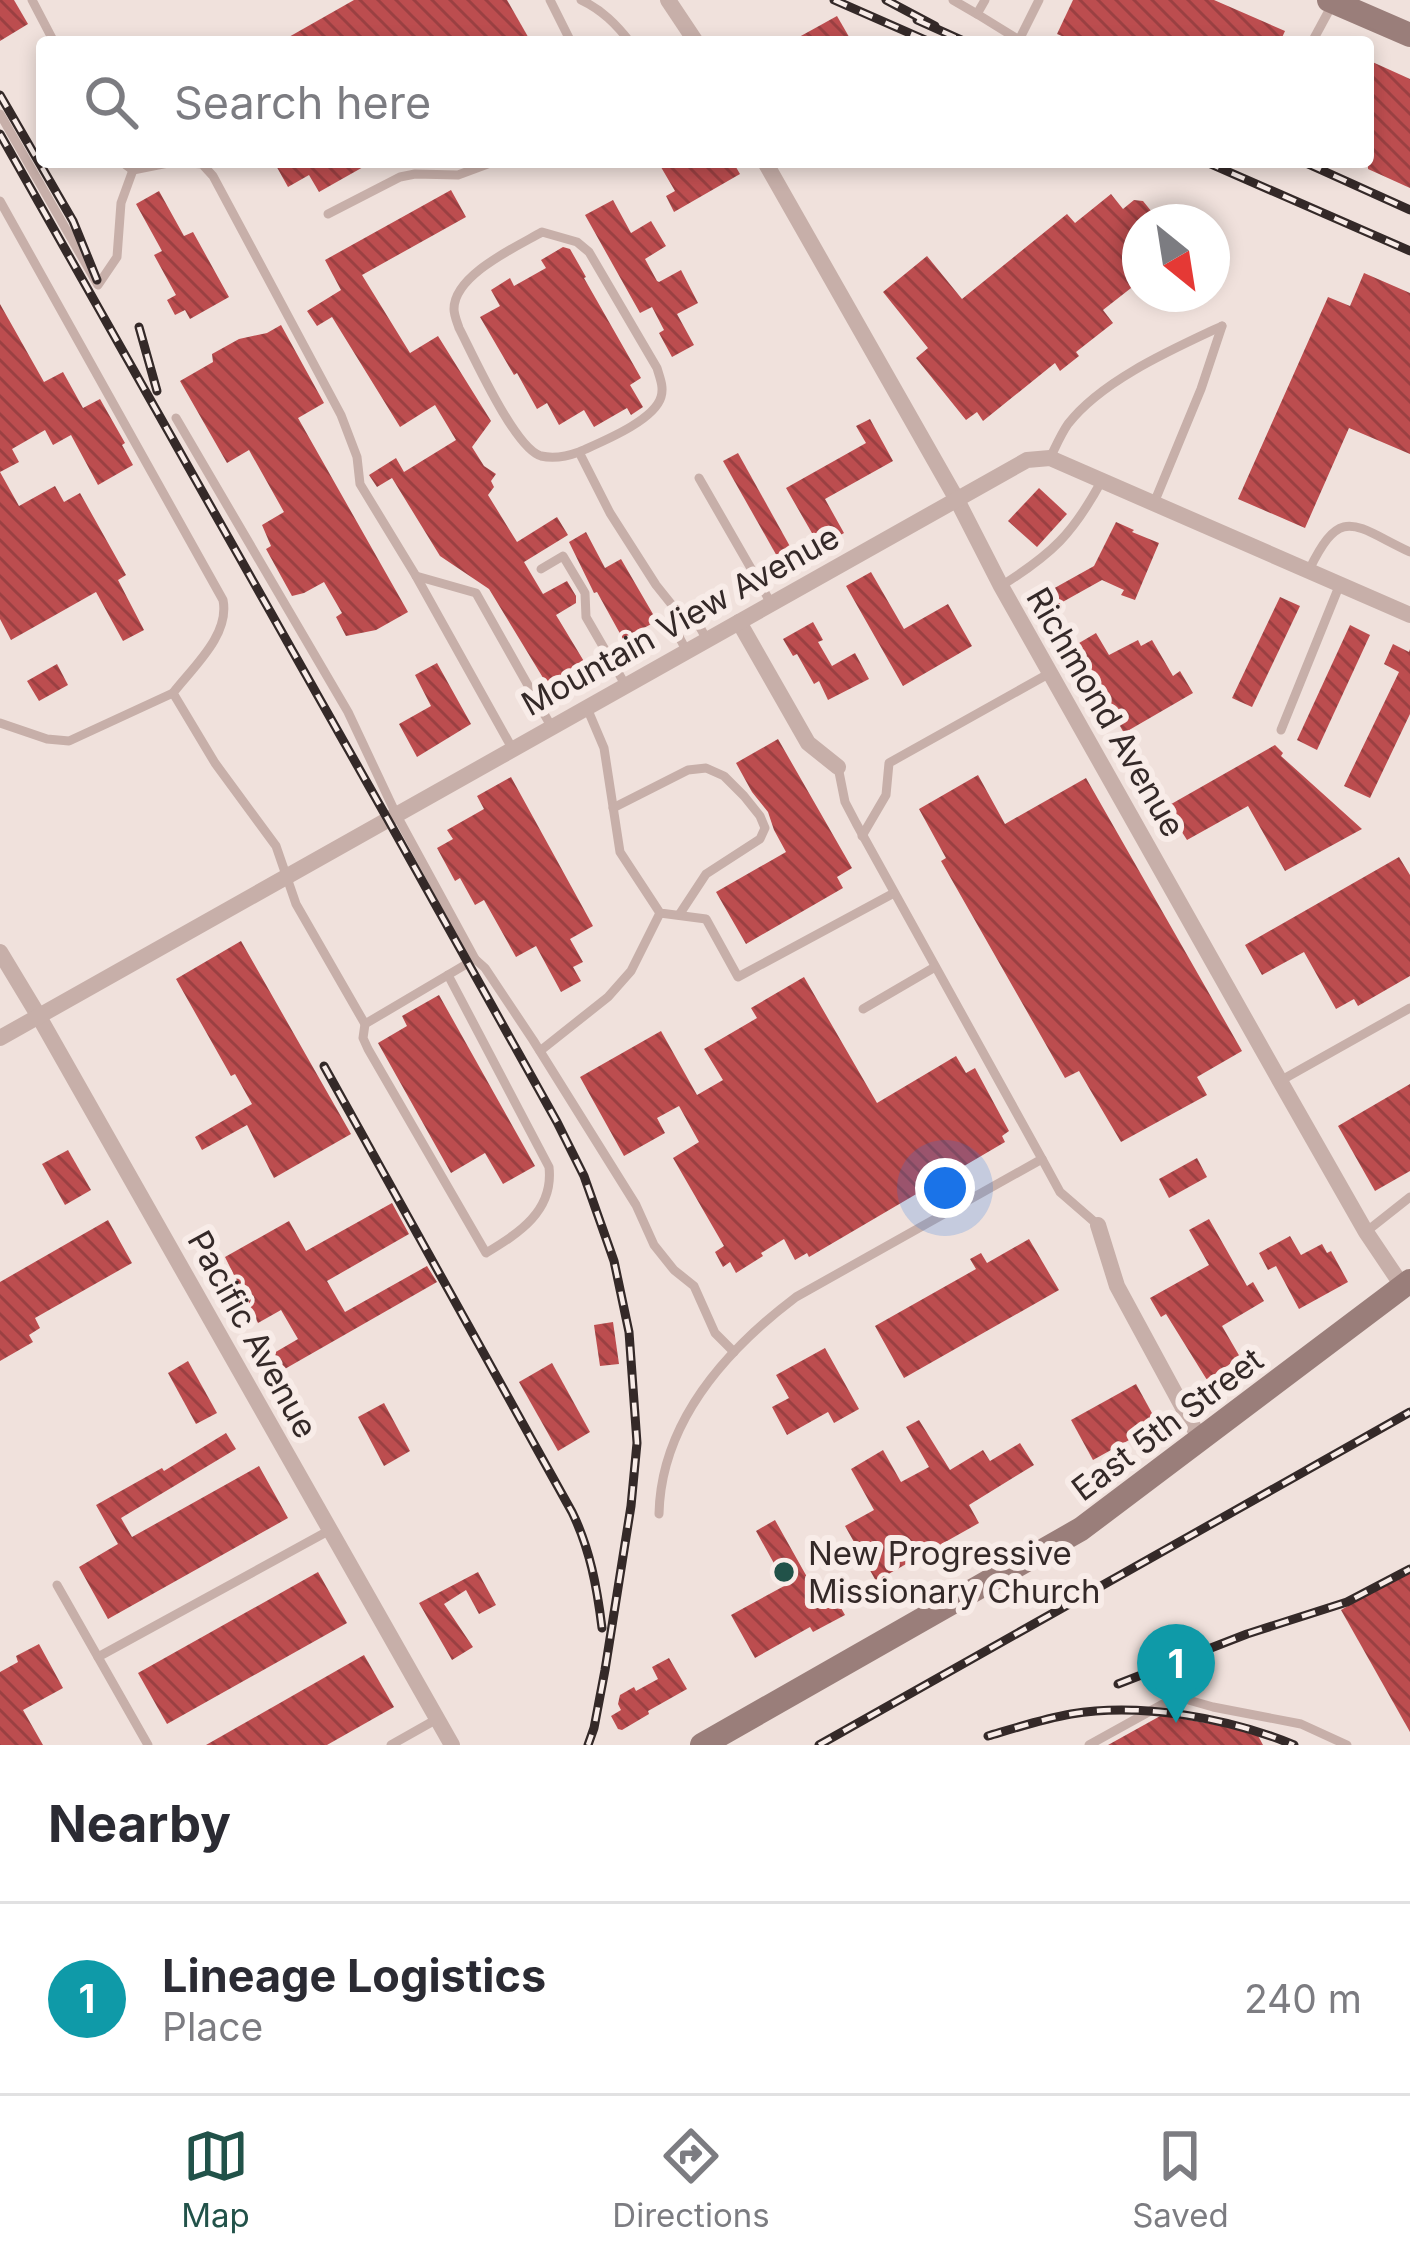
<!DOCTYPE html>
<html lang="en">
<head>
<meta charset="utf-8">
<style>
	body { margin:0; font-family:Inter,sans-serif; background:#f2f2f3; color:#2b2b33 }
	.compass { position:absolute; left:1122px; top:204px; width:108px; height:108px; border-radius:50%; background:#fff; box-shadow:0 6px 18px #0003; rotate:150deg }
	.you { position:absolute; left:945px; top:1188px; width:42px; height:42px; margin:-30px; border:9px solid #fff; border-radius:50%; background:#1a73e8; box-shadow:0 0 0 18px #1a73e833 }
	.badge { display:grid; place-items:center; width:78px; height:78px; border-radius:50%; background:#215249; color:#fff; font-size:39px; font-weight:700 }
	.pin { position:absolute; translate:-50% -99px; filter:drop-shadow(0 3px 6px #0008) }
	.pin::after { content:''; position:absolute; top:63px; width:42px; height:36px; background:inherit; clip-path:polygon(0 0,100% 0,50% 100%) }
	.list { margin:0; padding:0; list-style:none }
	h2 { display:flex; justify-content:space-between; align-items:center; height:156px; margin:0; padding:0 48px; font-size:51px }
	h2 small { font-size:39px; font-weight:400; color:#7c7c81 }
	.list li { display:grid; grid-template-columns:78px 1fr auto; gap:36px; align-items:center; box-sizing:border-box; height:192px; padding:0 48px; border-top:3px solid #e1e1e2 }
	.list b { display:block; font-size:45px; white-space:nowrap }
	.list p { margin:0; font-size:39px; white-space:nowrap; color:#7c7c81 }
	.list em { font-size:39px; font-style:normal; color:#7c7c81 }
	.icon { flex:none; width:66px; height:66px; fill:none; stroke:currentColor; stroke-width:2; stroke-linecap:round; stroke-linejoin:round }
	.map { position:relative; flex:none; width:1410px; height:1745px; overflow:hidden }
	.search { position:absolute; background:#fff; box-shadow:0 6px 18px #0003; left:36px; right:36px; top:36px; height:132px; display:flex; align-items:center; gap:30px; box-sizing:border-box; padding:0 42px; border-radius:12px; color:#7c7c81; font-size:45px }
	.sheet { height:348px; background:#fff }
	nav { display:flex; justify-content:space-around; align-items:center; box-sizing:border-box; height:168px; border-top:3px solid #e1e1e2; background:#fff; font-size:33px; color:#7c7c81 }
	nav a { display:grid; justify-items:center; gap:6px }
	nav .on { color:#215249 }
	.map>svg:first-child { display:block }
</style>
</head>
<body>
<div class="map">
<svg width="1410" height="1745" viewBox="0 0 1410 1745">
	<defs>
		<pattern id="building-back-hatch" width="6" height="6" patternUnits="userSpaceOnUse" patternTransform="scale(3)"><rect width="6" height="6" fill="#bc4d4f"/><path d="M-1 5l2 2M0 0l6 6M5-1l2 2" fill="none" stroke="#9a4042"/></pattern>
	</defs>
	<rect width="100%" height="100%" fill="#f0e1dc"/>
	<!-- building -->
	<g fill="url(#building-back-hatch)">
		<polygon points="0,0 14,0 28,24 0,41"/>
		<polygon points="354,0 507,0 531,42 280,42"/>
		<polygon points="1073,0 1214,0 1285,31 1280,42 1076,42 1057,34"/>
		<polygon points="837,16 852,42 790,42"/>
		<polygon points="1368,60 1410,79 1410,188 1368,169"/>
		<polygon points="274,162 372,162 319,192 309,175 288,187"/>
		<polygon points="658,162 733,162 740,174 674,212 666,196 675,191"/>
		<polygon points="451,190 466,217 362,275 410,353 438,336 491,421 472,447 484,466 496,474 491,481 494,487 488,495 517,542 557,517 568,535 524,562 543,594 567,581 576,596 576,603 556,615 585,663 548,686 489,589 440,556 392,478 377,487 369,475 396,458 404,472 456,440 435,405 400,427 332,317 317,326 307,311 341,290 325,260"/>
		<polygon points="159,191 184,236 193,232 229,297 190,319 185,310 175,315 167,300 176,295 154,255 162,251 136,204"/>
		<polygon points="1111,194 1123,209 1134,200 1143,201 1160,222 1140,222 1140,281 1103,310 1113,323 1076,352 1079,356 1060,371 1055,363 983,421 977,412 966,420 916,358 928,348 883,292 927,256 962,299 1067,214 1075,223"/>
		<polygon points="613,200 631,233 651,221 666,246 645,259 657,281 659,282 681,270 698,303 677,314 694,345 672,357 659,333 664,330 652,307 640,313 585,215"/>
		<polygon points="563,247 570,249 586,277 584,278 641,378 630,385 643,407 631,415 627,408 594,427 584,410 559,425 547,403 537,409 517,373 514,375 480,317 500,306 491,290 510,278 514,286 546,268 541,260"/>
		<polygon points="1364,273 1410,293 1410,454 1349,428 1305,528 1238,499 1328,297 1350,306"/>
		<polygon points="0,304 44,382 63,372 83,408 100,399 125,443 122,445 133,465 98,485 71,435 53,445 45,430 12,449 19,462 0,472 19,506 55,486 64,502 80,493 126,575 118,580 144,630 123,641 96,592 11,640 0,619"/>
		<polygon points="281,325 324,403 298,418 408,612 376,630 346,636 336,617 342,613 324,582 304,593 292,596 266,549 271,546 262,525 284,512 249,450 227,463 180,381 213,362 212,354 239,339 267,333"/>
		<polygon points="870,419 893,461 825,499 844,533 820,547 786,488 866,443 856,426"/>
		<polygon points="738,453 792,550 778,558 723,461"/>
		<polygon points="1039,488 1067,514 1037,547 1008,521"/>
		<polygon points="1116,522 1134,530 1132,532 1159,543 1135,600 1121,595 1124,590 1102,580 1059,604 1051,590 1094,566"/>
		<polygon points="586,532 605,568 621,559 657,621 623,639 597,592 594,593 569,542"/>
		<polygon points="871,572 904,629 948,604 972,646 903,686 846,586"/>
		<polygon points="1280,597 1300,606 1252,707 1232,698"/>
		<polygon points="813,622 823,640 818,642 832,666 855,653 869,679 828,700 819,681 814,684 797,654 793,656 783,639"/>
		<polygon points="1350,625 1370,635 1317,750 1297,740"/>
		<polygon points="1096,633 1109,655 1138,640 1141,646 1152,640 1173,676 1180,671 1193,693 1124,733 1074,646"/>
		<polygon points="1393,644 1409,652 1410,649 1410,714 1370,798 1344,786 1399,672 1384,664"/>
		<polygon points="437,663 471,724 417,757 399,724 431,706 415,675"/>
		<polygon points="57,664 68,685 39,701 27,681"/>
		<polygon points="778,739 852,868 837,877 843,888 746,944 716,892 786,852 774,830 768,812 752,792 736,763"/>
		<polygon points="1275,745 1283,753 1281,756 1362,829 1285,871 1248,806 1187,840 1166,807"/>
		<polygon points="978,775 1005,824 1086,778 1242,1051 1197,1077 1207,1095 1121,1142 1079,1071 1065,1078 941,861 946,858 919,809"/>
		<polygon points="511,777 593,926 570,939 583,962 573,967 581,981 561,992 536,946 516,957 484,900 475,905 460,878 455,881 437,848 453,839 447,830 484,809 477,796"/>
		<polygon points="1399,857 1410,875 1410,976 1358,1006 1354,999 1336,1009 1304,952 1262,975 1245,945"/>
		<polygon points="241,941 351,1134 274,1178 247,1125 202,1150 195,1137 252,1104 235,1074 231,1076 176,979"/>
		<polygon points="804,977 877,1103 956,1056 966,1073 975,1068 1009,1131 1002,1136 1005,1142 809,1257 807,1253 795,1260 784,1239 761,1253 763,1256 736,1273 730,1262 723,1267 715,1252 724,1246 673,1158 699,1142 679,1106 657,1118 665,1133 624,1156 580,1077 661,1031 697,1095 723,1080 704,1049 757,1018 751,1008"/>
		<polygon points="439,995 535,1166 503,1184 485,1153 451,1173 378,1043 407,1026 402,1016"/>
		<polygon points="1410,1084 1410,1171 1375,1191 1338,1126"/>
		<polygon points="68,1150 91,1190 65,1205 42,1164"/>
		<polygon points="1197,1158 1207,1177 1169,1198 1159,1179"/>
		<polygon points="392,1203 409,1234 327,1281 345,1312 427,1266 437,1282 283,1370 274,1353 298,1339 281,1310 258,1323 225,1257 289,1221 306,1251"/>
		<polygon points="1209,1219 1247,1286 1253,1282 1264,1301 1222,1326 1240,1357 1207,1380 1166,1314 1161,1317 1150,1298 1209,1265 1189,1230"/>
		<polygon points="108,1220 132,1263 35,1318 40,1328 29,1335 33,1342 0,1361 0,1282"/>
		<polygon points="1290,1236 1301,1255 1322,1244 1327,1253 1331,1251 1348,1282 1299,1309 1276,1266 1268,1270 1259,1253"/>
		<polygon points="1029,1239 1059,1290 904,1378 875,1326 976,1269 970,1259 981,1253 987,1263"/>
		<polygon points="613,1322 619,1364 600,1366 594,1325"/>
		<polygon points="825,1348 859,1409 834,1423 828,1412 787,1435 772,1407 789,1398 776,1375"/>
		<polygon points="188,1361 217,1413 196,1424 168,1373"/>
		<polygon points="552,1363 590,1432 558,1451 519,1382"/>
		<polygon points="1136,1384 1158,1424 1093,1460 1071,1420"/>
		<polygon points="384,1403 410,1451 384,1466 358,1417"/>
		<polygon points="919,1420 950,1470 983,1450 990,1461 1020,1443 1034,1465 969,1505 979,1523 876,1581 845,1526 874,1510 851,1469 883,1450 901,1482 929,1467 906,1427"/>
		<polygon points="226,1433 236,1449 121,1518 132,1537 259,1466 288,1518 108,1619 79,1567 118,1544 96,1505 162,1468 164,1471"/>
		<polygon points="775,1520 825,1609 837,1601 845,1615 813,1632 810,1627 755,1658 731,1615 786,1585 756,1531"/>
		<polygon points="1410,1570 1410,1732 1341,1610"/>
		<polygon points="318,1572 347,1623 167,1724 138,1673"/>
		<polygon points="478,1572 496,1605 479,1614 466,1590 444,1604 473,1647 452,1660 419,1603"/>
		<polygon points="39,1644 63,1688 23,1710 43,1745 0,1745 0,1672 18,1662 16,1656"/>
		<polygon points="364,1655 394,1707 327,1745 206,1745"/>
		<polygon points="669,1658 687,1689 648,1711 649,1714 622,1730 618,1729 611,1716 621,1710 618,1704 620,1695 634,1687 636,1691 658,1679 652,1667"/>
		<polygon points="1162,1715 1256,1732 1263,1745 1108,1745"/>
	</g>
	<g fill="none" stroke-linecap="round" stroke-linejoin="round">
		<!-- lane -->
		<g stroke="#c7afa9" stroke-width="9">
			<polyline points="32,0 54,42"/>
			<polyline points="550,0 571,42"/>
			<path d="M581,0C602,10 616,24 630,42"/>
			<polyline points="953,0 977,14"/>
			<polyline points="985,0 977,14 1019,40 1039,0"/>
			<polyline points="1312,42 1332,5"/>
			<polyline points="0,114 98,285 117,257 121,203 133,170"/>
			<polyline points="122,162 133,170 173,162"/>
			<polyline points="179,162 202,164 213,176 341,415 357,457 360,484 416,576"/>
			<path d="M0,201L223,600C230,635 193,667 173,693L215,763L276,846L296,904L365,1024L475,959L396,814L348,712L176,418"/>
			<polyline points="328,214 400,177 415,174 458,175 493,162"/>
			<path d="M579,452C568,456 554,459 541,456C515,449 473,355 459,328C457,322 454,315 454,309C454,275 516,247 542,232L577,242L589,252L657,368C660,378 664,387 661,397C654,421 601,442 579,452L610,513L656,585L676,610L695,618L707,640"/>
			<path d="M1050,458C1056,446 1061,434 1068,424C1102,380 1173,349 1222,326"/>
			<polyline points="699,478 772,605"/>
			<polyline points="1154,503 1201,389 1222,326"/>
			<polyline points="541,569 563,556 585,593 586,617 626,686"/>
			<path d="M1309,570C1341,504 1353,525 1410,552"/>
			<path d="M1001,586C1052,554 1073,534 1102,480"/>
			<polyline points="676,610 675,629 686,650"/>
			<polyline points="587,708 604,748 620,852 660,913 706,919 738,977 894,893"/>
			<polyline points="0,723 47,739 69,741 173,693"/>
			<polyline points="1281,730 1340,584"/>
			<polyline points="512,748 416,576 476,593 551,726"/>
			<polyline points="838,767 845,802 856,823 1042,1159"/>
			<polyline points="613,808 688,770 706,768 724,776 744,796 760,816 765,828 760,839 706,874 679,915"/>
			<polyline points="862,836 886,795 889,763 1050,673"/>
			<polyline points="475,959 485,968 533,1040 636,1205 654,1245 674,1270 694,1286 715,1333 734,1352"/>
			<polyline points="863,1009 935,967"/>
			<path d="M365,1024L363,1038L368,1049L486,1253C519,1233 554,1211 549,1167L448,975"/>
			<polyline points="540,1051 608,997 631,971 660,913"/>
			<polyline points="1280,1081 1410,1008"/>
			<polyline points="1367,1231 1410,1197"/>
			<path d="M659,1514C661,1423 726,1350 796,1297L1042,1159L1060,1192L1098,1225"/>
			<polyline points="57,1585 148,1745"/>
			<polyline points="98,1657 330,1530"/>
			<polyline points="391,1745 437,1719"/>
			<polyline points="1089,1745 1163,1704 1185,1699 1213,1707 1301,1724 1347,1745"/>
		</g>
		<!-- street -->
		<g stroke="#c7afa9" stroke-width="16">
			<polyline points="668,0 696,42"/>
			<polyline points="765,162 956,498 1001,586 1280,1081 1366,1232 1403,1287"/>
			<polyline points="739,622 808,743 838,767"/>
			<polyline points="0,952 38,1015 452,1745"/>
			<polyline points="0,1038 1027,460 1050,458 1410,615"/>
			<polyline points="1098,1225 1117,1286 1201,1441"/>
		</g>
		<!-- secondary -->
		<g stroke="#9a7e7a" stroke-width="24">
			<polyline points="1329,0 1410,35"/>
			<polyline points="702,1745 1081,1529 1410,1281"/>
		</g>
		<!-- rail casing -->
		<g stroke="#342928" stroke-width="9">
			<g id="rail">
				<polyline points="834,0 930,42"/>
				<polyline points="886,0 935,26"/>
				<polyline points="917,20 966,42"/>
				<polyline points="0,95 73,221 97,280"/>
				<polyline points="0,134 387,818 557,1122 584,1176 614,1261 629,1332 637,1443 631,1506 605,1670 594,1728 588,1745"/>
				<polyline points="1206,162 1410,251"/>
				<polyline points="1308,164 1410,210"/>
				<polyline points="139,327 157,391"/>
				<path d="M324,1066L572,1512C590,1549 597,1587 602,1628"/>
				<polyline points="1118,1684 1247,1634 1347,1602 1410,1569"/>
				<path d="M988,1736C1015,1728 1043,1719 1071,1714C1140,1702 1229,1718 1294,1745"/>
				<polyline points="819,1745 1410,1412"/>
			</g>
		</g>
		<!-- rail -->
		<use href="#rail" stroke="#f8ece8" stroke-width="4.5" stroke-dasharray="14" stroke-linecap="butt"/>
	</g>
	<!-- markers -->
	<circle fill="#215249" stroke="#f8ece8" stroke-width="4.5" cx="784" cy="1572" r="12"/>
	<g text-anchor="middle" stroke-width="12" stroke-linejoin="round" paint-order="stroke">
		<!-- street labels -->
		<g font-size="33" fill="#342928" stroke="#f8ece8">
			<text transform="translate(680 620) rotate(-29)" y="12">Mountain View Avenue</text>
			<text transform="translate(1106 712) rotate(60)" y="12">Richmond Avenue</text>
			<text transform="translate(253 1334) rotate(61)" y="12">Pacific Avenue</text>
			<text transform="translate(1167 1424) rotate(-37)" y="12">East 5th Street</text>
		</g>
		<!-- poi labels -->
		<g font-size="33" fill="#342928" stroke="#f8ece8" text-anchor="start">
			<text x="808" y="1565">New Progressive<tspan x="808" dy="38">Missionary Church</tspan></text>
		</g>
	</g>
</svg>
<svg class="compass" viewBox="-18 -18 36 36"><path d="M0-13l5 13h-10z" fill="#e53935"/><path d="M0 13l5-13h-10z" fill="#7c7c81"/></svg>
<div class="you"></div>
<div class="pin badge" style="left:1176px;top:1723px;background:#0f9aa8">1</div>
<div class="search"><svg class="icon" aria-label="search" viewBox="0 0 24 24"><circle cx="10" cy="10" r="6"/><path d="M15 15l6 6"/></svg>Search here</div>
</div>
<section class="sheet">
<h2>Nearby<small></small></h2>
<ul class="list">
<li><span class="badge" style="background:#0f9aa8">1</span><div><b>Lineage Logistics</b><p>Place</p></div><em>240 m</em></li>
</ul>
</section>
<nav>
<a class="on"><svg class="icon" aria-label="map" viewBox="0 0 24 24"><path d="M3 6l6-2 6 2 6-2v14l-6 2-6-2-6 2zM9 4v14M15 6v14"/></svg>Map</a>
<a><svg class="icon" aria-label="directions" viewBox="0 0 24 24"><path d="M12 3l9 9-9 9-9-9zM9 14v-3h6M13 9l2 2-2 2"/></svg>Directions</a>
<a><svg class="icon" aria-label="saved" viewBox="0 0 24 24"><path d="M7 4h10v16l-5-4-5 4z"/></svg>Saved</a>
</nav>
</body>
</html>
